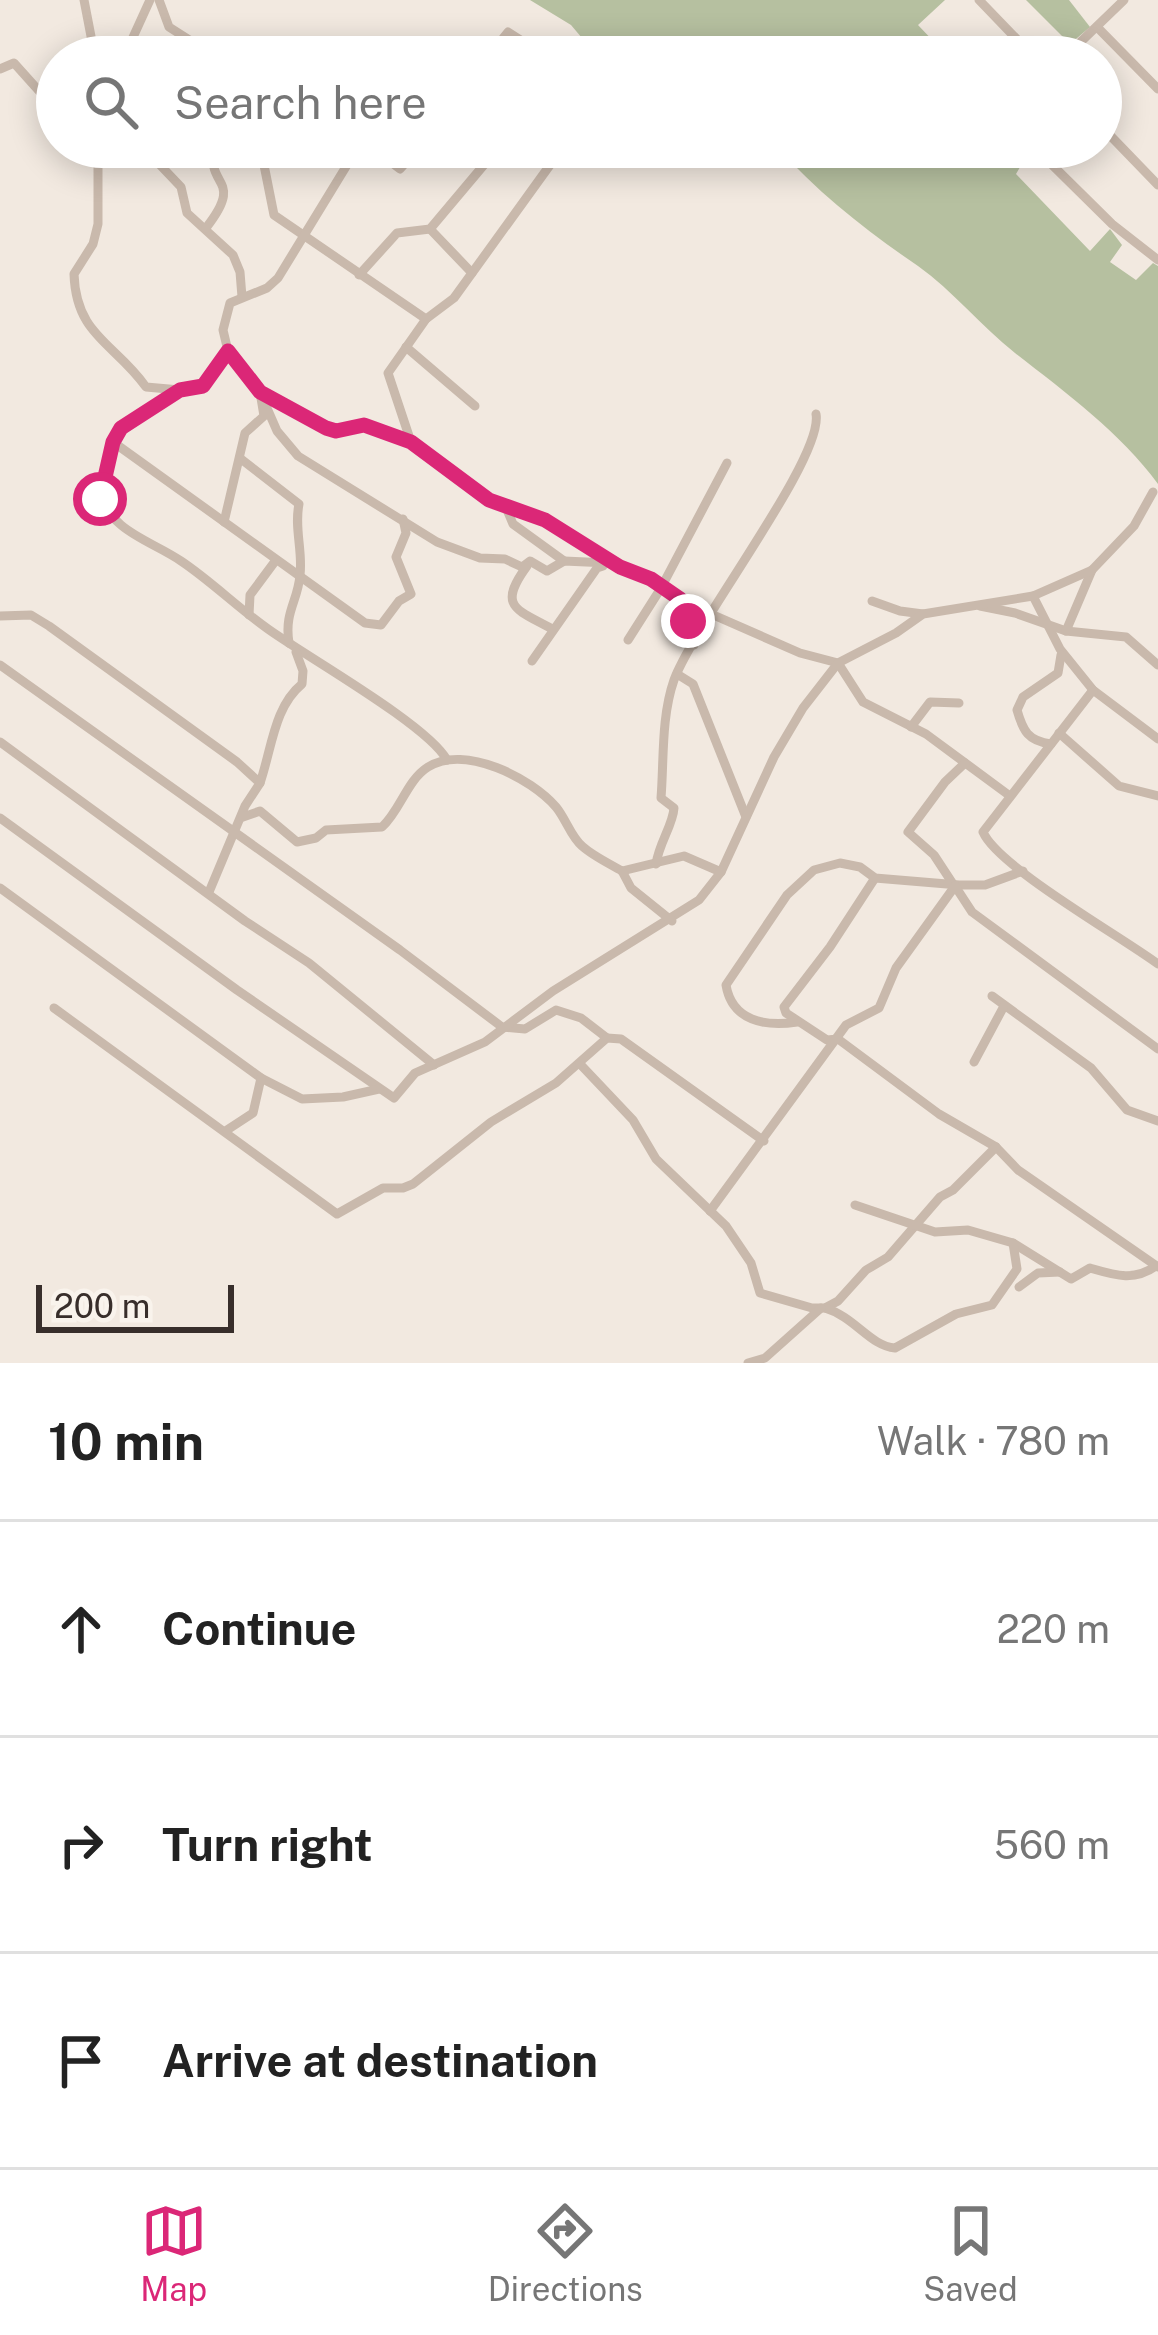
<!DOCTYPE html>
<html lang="en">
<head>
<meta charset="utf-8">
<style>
	body { margin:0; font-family:"Public Sans",sans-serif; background:#f2f2f2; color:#222 }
	.scale { position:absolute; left:36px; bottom:30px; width:198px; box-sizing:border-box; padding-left:12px; border:6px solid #382e2b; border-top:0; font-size:33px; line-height:42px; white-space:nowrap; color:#382e2b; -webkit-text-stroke:9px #f9f3ec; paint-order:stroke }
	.stop { position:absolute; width:36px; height:36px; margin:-27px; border:9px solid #db2777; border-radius:50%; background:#fff }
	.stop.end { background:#db2777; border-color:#fff; box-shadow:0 3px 12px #0008 }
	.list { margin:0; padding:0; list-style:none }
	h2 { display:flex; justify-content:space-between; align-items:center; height:156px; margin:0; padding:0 48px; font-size:51px }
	h2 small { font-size:39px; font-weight:400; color:#767676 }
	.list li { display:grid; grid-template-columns:78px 1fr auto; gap:36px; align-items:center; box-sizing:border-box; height:216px; padding:0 48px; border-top:3px solid #e0e0e0 }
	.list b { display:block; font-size:45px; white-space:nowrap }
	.list em { font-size:39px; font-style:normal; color:#767676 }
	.icon { flex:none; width:66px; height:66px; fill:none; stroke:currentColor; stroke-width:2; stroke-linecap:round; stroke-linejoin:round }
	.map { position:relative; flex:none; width:1158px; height:1363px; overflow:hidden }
	.search { position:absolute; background:#fff; box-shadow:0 6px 30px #0003; left:36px; right:36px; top:36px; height:132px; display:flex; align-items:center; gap:30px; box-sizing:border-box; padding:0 42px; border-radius:66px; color:#767676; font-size:45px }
	.sheet { height:804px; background:#fff }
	nav { display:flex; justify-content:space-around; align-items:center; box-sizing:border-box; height:168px; border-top:3px solid #e0e0e0; background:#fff; font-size:33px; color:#767676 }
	nav a { display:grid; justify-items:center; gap:6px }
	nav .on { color:#db2777 }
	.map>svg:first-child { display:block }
</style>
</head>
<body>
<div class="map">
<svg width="1158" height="1363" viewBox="0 0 1158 1363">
	<rect width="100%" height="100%" fill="#f2e9e0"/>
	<!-- green -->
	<g fill="#b6c0a0">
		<polygon points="530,0 945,0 918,25 938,46 925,57 598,57 571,25"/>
		<polygon points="1026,0 1069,0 1090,27 1070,44"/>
		<path d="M777,147H952L959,155L968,147H986L997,158L1009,147L1030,150L1016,174L1090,251L1110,229L1122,245L1110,262L1136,280L1153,263L1158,266V484C1121,433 1065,392 1015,353C981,326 953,291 918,266C868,232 818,193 777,147Z"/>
	</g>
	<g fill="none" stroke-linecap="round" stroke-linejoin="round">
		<!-- minor -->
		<g stroke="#c9b9ac" stroke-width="9">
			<polyline points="84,0 95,57"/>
			<polyline points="159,0 169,27 216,57"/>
			<polyline points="979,0 1034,57"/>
			<polyline points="1097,27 1158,89"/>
			<polyline points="935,47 945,57"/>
			<polyline points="124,57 150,0"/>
			<polyline points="488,57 508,32 547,57"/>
			<polyline points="1065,57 1124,0"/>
			<polyline points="0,69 14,63 40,92 57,100"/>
			<polyline points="1101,126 1158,185"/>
			<path d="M98,147V224L93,244L74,274C76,336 115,343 146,387L180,390"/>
			<polyline points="143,147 181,187 187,213 233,255 240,272 242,297"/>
			<polyline points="253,147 262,155 274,215 426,319"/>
			<path d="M358,147L278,278L267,288L230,303L223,330L228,351L203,386L180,390L116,435L107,474L99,492C111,532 150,540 181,561C211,581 238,608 268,629C307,657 428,725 447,760"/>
			<polyline points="371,147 400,169 420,147"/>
			<polyline points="1034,147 1112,224 1158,260"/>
			<path d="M206,228C246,177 204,188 215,147"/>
			<polyline points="430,229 472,273"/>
			<polyline points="359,275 397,233 430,229 499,147"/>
			<polyline points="406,347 475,406"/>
			<polyline points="228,351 260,392 326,428 344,430 364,426 411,442 489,500 545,520 686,603 800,653 838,663 863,702 926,734 1010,796"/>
			<polyline points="113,442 365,623 381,625 399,601 411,594 396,557 406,533 403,519"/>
			<polyline points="411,442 388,373 426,319 454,298 563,147"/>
			<path d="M241,459L299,504C294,528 303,551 300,575C298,601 284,612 289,643"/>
			<polyline points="505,505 513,524 564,561"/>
			<polyline points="224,522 245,433 264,416 260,392 277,431 298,456 437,542 480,558 505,559 522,567 530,561 547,571 564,561 608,563"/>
			<path d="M527,566C497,607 516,609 552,629"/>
			<polyline points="1033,596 1060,649 1093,690 1158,739"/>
			<polyline points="679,599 694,645"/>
			<polyline points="872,601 900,611 923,614"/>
			<polyline points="980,606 1015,613 1066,631 1126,637 1158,665"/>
			<polyline points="249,615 250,595 276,560"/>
			<polyline points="0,616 31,615 49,626 237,762 260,783 245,806 209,892"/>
			<polyline points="1066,631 1092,570"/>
			<polyline points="628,640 661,588 727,463"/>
			<polyline points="532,661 597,568 603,566"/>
			<polyline points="0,665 400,950 502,1027 525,1029 556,1010 581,1018 607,1038"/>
			<polyline points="677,674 693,684 746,817"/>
			<path d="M1093,690L983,832C998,867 1122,937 1158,964"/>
			<polyline points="911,727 930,702 959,703"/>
			<polyline points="1059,733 1119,786 1158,796"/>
			<polyline points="0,742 245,921 309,963 434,1065"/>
			<path d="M1051,744C1028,741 1023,731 1017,710L1023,697L1058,673L1061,655"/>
			<path d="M260,783C272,748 274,707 302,684L303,671L296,652"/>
			<path d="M243,817L260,811L297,842L316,838L326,830L382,827C400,811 407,780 428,767C465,744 531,778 556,807C566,819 571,837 582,846C593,856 610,864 622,871L684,856L721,872"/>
			<polyline points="0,818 237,990 394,1098 415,1073 485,1042 553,991 699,900 721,872 774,757 803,708 838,663 896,633 923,614 1033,596 1092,570 1134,526 1153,492"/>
			<path d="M656,864C659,843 673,825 674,808L661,798C664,761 661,717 674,680C695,623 824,458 816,414"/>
			<polyline points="622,871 631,888 672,921"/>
			<polyline points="875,878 830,947 784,1007 786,1013 827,1040 838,1039 939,1114 996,1147 1018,1170 1158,1267"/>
			<polyline points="953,884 934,855 908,832 945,782 965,763"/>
			<polyline points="0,888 261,1078 302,1099 343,1097 379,1089"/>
			<polyline points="992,996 1091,1068 1127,1110 1158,1121"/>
			<polyline points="54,1008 337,1214 383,1188 403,1188 413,1184 491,1122 556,1083 607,1038 621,1039 764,1141"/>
			<path d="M797,1022C765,1027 732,1021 726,985L787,895L814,870L840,863L860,867L875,878L959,885H985L1023,871"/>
			<polyline points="974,1062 1004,1006"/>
			<polyline points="580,1064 633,1120 656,1159 726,1226 751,1263 760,1293 812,1308 825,1308 838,1301 866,1270 888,1257 940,1197 953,1190 996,1147"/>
			<polyline points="227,1130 253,1113 261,1078"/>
			<path d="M855,1205L935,1232L968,1230L1013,1243L1071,1279L1090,1268C1114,1275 1134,1282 1156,1266"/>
			<polyline points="710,1211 846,1025 879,1008 896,968 955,886 972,912 1158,1049"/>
			<polyline points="1019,1287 1038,1273 1060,1272"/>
			<path d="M825,1308C855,1317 870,1346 895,1348L956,1314L992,1305L1017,1269L1013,1243"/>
			<polyline points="748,1363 765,1358 821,1308"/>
		</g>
	</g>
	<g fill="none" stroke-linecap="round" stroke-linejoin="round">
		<!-- route -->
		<polyline stroke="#db2777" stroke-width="15" points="100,499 113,442 121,428 180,390 203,386 228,351 260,392 326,428 336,431 364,425 411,442 489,500 545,520 620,567 651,579 680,599 688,621"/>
	</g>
</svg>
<div class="scale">200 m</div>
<div class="stop" style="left:100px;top:499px"></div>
<div class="stop end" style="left:688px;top:621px"></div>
<div class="search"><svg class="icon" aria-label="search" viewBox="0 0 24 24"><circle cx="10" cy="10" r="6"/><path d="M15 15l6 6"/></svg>Search here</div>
</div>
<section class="sheet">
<h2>10 min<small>Walk · 780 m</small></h2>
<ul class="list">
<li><svg class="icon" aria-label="ahead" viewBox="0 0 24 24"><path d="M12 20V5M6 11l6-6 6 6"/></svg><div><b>Continue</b></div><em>220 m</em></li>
<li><svg class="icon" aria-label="right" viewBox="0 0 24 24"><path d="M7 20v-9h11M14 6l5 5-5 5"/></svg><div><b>Turn right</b></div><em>560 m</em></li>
<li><svg class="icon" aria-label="arrive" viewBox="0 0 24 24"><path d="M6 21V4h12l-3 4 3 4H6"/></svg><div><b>Arrive at destination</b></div></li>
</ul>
</section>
<nav>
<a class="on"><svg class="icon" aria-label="map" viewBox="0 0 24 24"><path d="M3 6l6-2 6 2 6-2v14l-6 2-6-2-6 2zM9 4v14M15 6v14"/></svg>Map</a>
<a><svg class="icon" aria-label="directions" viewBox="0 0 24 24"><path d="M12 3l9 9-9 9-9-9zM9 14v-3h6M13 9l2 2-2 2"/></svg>Directions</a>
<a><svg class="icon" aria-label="saved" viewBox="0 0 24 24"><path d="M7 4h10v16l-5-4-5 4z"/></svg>Saved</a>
</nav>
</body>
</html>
